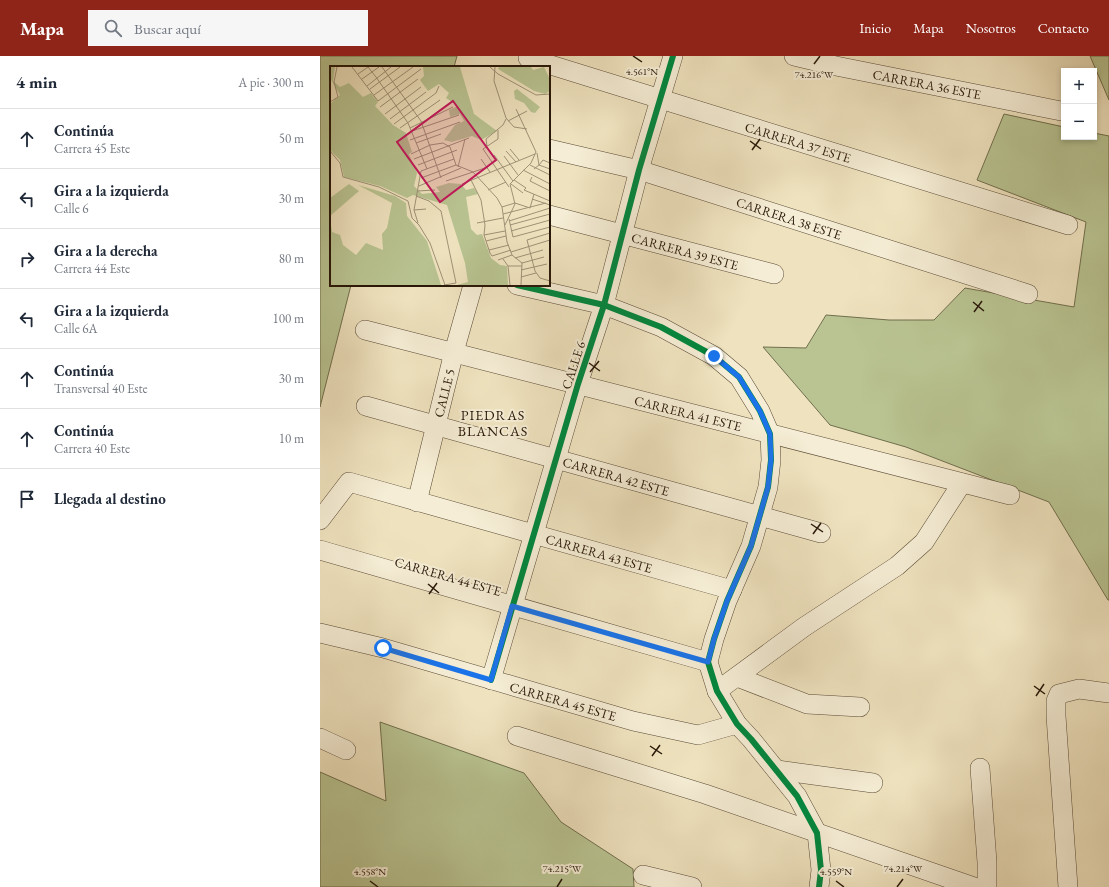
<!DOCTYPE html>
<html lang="es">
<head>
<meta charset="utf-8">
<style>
	body { margin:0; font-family:"EB Garamond",serif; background:#f6f6f7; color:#1f2937 }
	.controls { position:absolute; right:12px; top:12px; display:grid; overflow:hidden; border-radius:0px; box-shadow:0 2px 6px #0003 }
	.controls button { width:36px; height:36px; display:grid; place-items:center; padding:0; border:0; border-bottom:1px solid #e0e1e3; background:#fff; color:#1f2937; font:20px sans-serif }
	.stop { position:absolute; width:12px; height:12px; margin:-9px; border:3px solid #1a73e8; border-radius:50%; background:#fff }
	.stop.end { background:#1a73e8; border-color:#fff; box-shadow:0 1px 4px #0008 }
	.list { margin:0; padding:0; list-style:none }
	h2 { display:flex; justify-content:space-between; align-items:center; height:52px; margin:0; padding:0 16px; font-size:17px }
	h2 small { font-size:13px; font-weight:400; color:#747a83 }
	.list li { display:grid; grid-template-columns:26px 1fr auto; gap:12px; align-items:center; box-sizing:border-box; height:60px; padding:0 16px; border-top:1px solid #e0e1e3 }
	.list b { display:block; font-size:15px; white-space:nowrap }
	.list p { margin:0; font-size:13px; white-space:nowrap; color:#747a83 }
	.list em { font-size:13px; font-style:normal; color:#747a83 }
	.icon { flex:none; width:22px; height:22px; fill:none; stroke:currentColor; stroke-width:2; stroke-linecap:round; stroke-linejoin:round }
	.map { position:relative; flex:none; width:789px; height:831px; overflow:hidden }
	header { display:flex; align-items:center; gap:24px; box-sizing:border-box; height:56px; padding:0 20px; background:#8f2418; color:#fff }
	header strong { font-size:19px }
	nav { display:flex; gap:22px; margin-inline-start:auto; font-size:14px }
	.search { width:280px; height:36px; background:#f6f6f7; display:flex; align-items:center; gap:10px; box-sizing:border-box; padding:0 14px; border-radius:0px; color:#747a83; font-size:15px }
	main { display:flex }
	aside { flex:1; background:#fff }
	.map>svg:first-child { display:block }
</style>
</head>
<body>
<header>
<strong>Mapa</strong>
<div class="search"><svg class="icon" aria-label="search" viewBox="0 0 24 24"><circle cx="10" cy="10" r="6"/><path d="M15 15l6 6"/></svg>Buscar aquí</div>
<nav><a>Inicio</a><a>Mapa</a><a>Nosotros</a><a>Contacto</a></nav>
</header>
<main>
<aside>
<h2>4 min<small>A pie · 300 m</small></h2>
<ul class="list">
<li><svg class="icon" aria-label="ahead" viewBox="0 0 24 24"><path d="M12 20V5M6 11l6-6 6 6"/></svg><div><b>Continúa</b><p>Carrera 45 Este</p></div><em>50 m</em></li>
<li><svg class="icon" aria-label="left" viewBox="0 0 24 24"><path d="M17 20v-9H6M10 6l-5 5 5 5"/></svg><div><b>Gira a la izquierda</b><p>Calle 6</p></div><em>30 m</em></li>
<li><svg class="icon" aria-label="right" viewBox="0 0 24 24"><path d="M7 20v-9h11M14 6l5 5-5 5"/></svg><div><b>Gira a la derecha</b><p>Carrera 44 Este</p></div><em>80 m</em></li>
<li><svg class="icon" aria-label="left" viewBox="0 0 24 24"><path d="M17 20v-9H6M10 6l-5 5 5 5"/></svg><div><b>Gira a la izquierda</b><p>Calle 6A</p></div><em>100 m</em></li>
<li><svg class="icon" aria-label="ahead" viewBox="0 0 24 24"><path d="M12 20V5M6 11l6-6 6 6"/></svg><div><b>Continúa</b><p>Transversal 40 Este</p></div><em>30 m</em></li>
<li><svg class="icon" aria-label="ahead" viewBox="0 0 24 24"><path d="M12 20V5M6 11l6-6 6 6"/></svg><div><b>Continúa</b><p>Carrera 40 Este</p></div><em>10 m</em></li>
<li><svg class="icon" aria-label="arrive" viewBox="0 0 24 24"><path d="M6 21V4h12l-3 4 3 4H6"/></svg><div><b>Llegada al destino</b></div></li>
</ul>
</aside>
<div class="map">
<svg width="789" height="831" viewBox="0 0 789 831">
	<rect width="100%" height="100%" fill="#efe3bf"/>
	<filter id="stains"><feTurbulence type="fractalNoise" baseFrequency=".005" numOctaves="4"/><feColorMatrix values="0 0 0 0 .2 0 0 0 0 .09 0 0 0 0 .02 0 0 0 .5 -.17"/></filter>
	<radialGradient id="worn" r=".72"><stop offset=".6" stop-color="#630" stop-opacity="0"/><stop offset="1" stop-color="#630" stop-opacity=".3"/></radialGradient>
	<!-- green -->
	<g fill="#b9c492" stroke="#706e4d">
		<polygon points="0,0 137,0 134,11 11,11 11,229 31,229 0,351"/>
		<polygon points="770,0 789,0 789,44"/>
		<polygon points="684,58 744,71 744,81 774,81 774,77 789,80 789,544 788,544 729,446 586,391 510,369 443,291 486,292 506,259 569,264 614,264 645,232 754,251 766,166 657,124"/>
		<polygon points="60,666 204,717 241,766 313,813 314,831 0,831 0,716 66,745"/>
	</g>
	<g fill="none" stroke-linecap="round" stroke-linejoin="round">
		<!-- minor casing -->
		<g stroke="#5a4a36" stroke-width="20">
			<g id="minor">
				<polyline points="474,0 516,10 741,55"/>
				<polyline points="208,2 748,169"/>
				<polyline points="229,93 319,114 708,238"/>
				<polyline points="229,159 454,218"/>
				<polyline points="197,229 284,249 341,271 394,300 419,321 440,355 450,378 451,404 448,431 431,490 407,545 394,583 388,606 397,635 417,668 431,683 477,740 497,777 501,814 499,831"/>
				<polyline points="45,274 690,439"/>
				<polyline points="46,350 501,477"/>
				<polyline points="97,446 134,296 153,229"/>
				<polyline points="0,464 29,426 412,534"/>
				<polyline points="0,494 388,606"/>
				<polyline points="0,577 63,592 313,665 378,679 417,668"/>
				<polyline points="417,621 487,648 540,651"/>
				<polyline points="171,624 258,328 284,249 319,114 353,0"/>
				<polyline points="397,635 484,571 577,510 604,486 642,427"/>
				<polyline points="197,680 385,738 654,831"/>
				<polyline points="0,682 26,694"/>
				<polyline points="660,712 667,806 667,831"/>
				<polyline points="457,714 553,727"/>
				<polyline points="323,819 372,831"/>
				<polyline points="748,831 736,660 736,645 739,638 759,633 789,637"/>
			</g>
		</g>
		<!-- minor -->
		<use href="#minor" stroke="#f5edd5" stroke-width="19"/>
		<!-- cycleway casing -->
		<g stroke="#f5edd5" stroke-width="8">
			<g id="cycleway">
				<polyline points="197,229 284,249 341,271 394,300 419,321 440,355 450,378 451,404 448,431 431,490 407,545 394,583 388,606 397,635 417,668 431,683 477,740 497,777 501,814 499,831"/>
				<polyline points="171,624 258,328 284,249 319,114 353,0"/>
			</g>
		</g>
		<!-- cycleway -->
		<use href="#cycleway" stroke="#00873e" stroke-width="6"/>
	</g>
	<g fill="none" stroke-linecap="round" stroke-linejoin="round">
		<!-- route -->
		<polyline stroke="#1a73e8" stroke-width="5" points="63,592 171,624 192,550 388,606 394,583 407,545 431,490 448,431 451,404 450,378 440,355 419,321 394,300"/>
	</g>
	<!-- ticks -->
	<path fill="none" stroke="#281708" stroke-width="1.5" d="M313,0L322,6M494,8L500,0M430,85L441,93M432,94L440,83M653,246L664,255M654,256L662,245M269,307L280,315M270,316L279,305M491,468L503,476M493,478L501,467M108,528L119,537M109,538L117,527M714,630L725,638M716,640L724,628M330,690L342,698M332,700L340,689M50,825L58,831M516,825L524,831M237,831L242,823M577,831L583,823"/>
	<g text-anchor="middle" stroke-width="4" stroke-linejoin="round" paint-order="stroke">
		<!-- street labels -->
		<g font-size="13" fill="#281708" stroke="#f5edd5">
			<text transform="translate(607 28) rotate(11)" y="5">CARRERA 36 ESTE</text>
			<text transform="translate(478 86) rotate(17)" y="5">CARRERA 37 ESTE</text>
			<text transform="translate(469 162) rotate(18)" y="5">CARRERA 38 ESTE</text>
			<text transform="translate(365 195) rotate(15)" y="5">CARRERA 39 ESTE</text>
			<text transform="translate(253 309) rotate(-72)" y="5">CALLE 6</text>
			<text transform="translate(124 337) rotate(-76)" y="5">CALLE 5</text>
			<text transform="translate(368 357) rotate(14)" y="5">CARRERA 41 ESTE</text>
			<text transform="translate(296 420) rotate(16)" y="5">CARRERA 42 ESTE</text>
			<text transform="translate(279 497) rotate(16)" y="5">CARRERA 43 ESTE</text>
			<text transform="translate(128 520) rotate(16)" y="5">CARRERA 44 ESTE</text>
			<text transform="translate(243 645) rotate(16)" y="5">CARRERA 45 ESTE</text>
		</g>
		<!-- neighbourhood labels -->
		<g font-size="14" letter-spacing="1" fill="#281708" stroke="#f5edd5">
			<text x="173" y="364">PIEDRAS<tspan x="173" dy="16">BLANCAS</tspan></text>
		</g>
	</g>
	<!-- overview -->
	<g transform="translate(10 10)">
		<rect width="220" height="220" fill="#efe3bf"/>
		<path d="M0,1H5L3,15L10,21L19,17L33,31L41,27L48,36L45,40L63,59L76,67L82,86L79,88L87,107L84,120L92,128L110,126L106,121L119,117L131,118L136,124L144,122L148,128L136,131L141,163L147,169L152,168L161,192L170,199L177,200L178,219H127L138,216L135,197L117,139L83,129L77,132L50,120L14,111L10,94L0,84V38L10,29L0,12ZM93,1H130L144,48L167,65L151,74L142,70L122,76L114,74L125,59L134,55L130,48L120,51L119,44L128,40L116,32L119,27L109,18L98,25L90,14L94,10ZM169,1H201L203,4L214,1L220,13V25L215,28L204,25L168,3ZM19,118L29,125L0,150V132ZM28,119L65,130L76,137L77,150L97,175L111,219H0V153L2,166L10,169L13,179L26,189L36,177L53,184L52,168L57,162L62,137Z" fill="#b9c492"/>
		<path d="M187,23L210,41L205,47L201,46L194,37L185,33L184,25Z" fill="#b9c492"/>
		<path fill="none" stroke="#9f9176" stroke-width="1" d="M22,1L48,35L91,3M52,1L91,55L111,112M160,1L168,8L206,29L220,28M165,1L164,15L176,52L184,61L197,63M28,8L38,1L46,11L78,57L97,103M32,13L49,1M37,20L61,1M40,23L70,1M44,29L83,1M0,36L8,31L4,16L7,1M50,41L88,13M55,48L91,21M60,53L96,26M178,55L197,45M64,58L106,27L109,20M70,62L110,34M80,62L123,41M168,64V73L153,83L179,121M82,65L129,49M80,74L130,56M86,77L111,68M157,80L156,73L173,59L176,53M180,83L189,94M0,85L10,97L13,111L49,121L78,135L82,152L89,159L100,177L115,219M176,85L186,96M207,87L209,99L213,94L220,97M81,88L100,79L113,77L120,81L126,99M164,89L183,115M174,90L188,109M84,93L139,72M151,93L160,106M88,99L127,84M126,99L143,106L167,132L172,141L177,176L182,189L192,197L191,219M200,99L220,109M128,101L135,73M204,103L209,99L220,103M193,104L220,118M202,111L200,115L220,125M91,112L126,99M141,114L151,134L155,159L154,169L160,187L162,190L181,184M184,114L196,122L194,124L220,135M116,115L158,101M132,118L205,88M181,118L193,127M89,120L131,102M158,124L176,116M87,125L105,124M86,130L99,135L111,145L126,217L114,219M202,133L220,139M172,141L185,137L200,142L204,128M84,144L96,143M173,148L216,137M179,153L183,171L220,161M179,155L220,142M88,157L84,144L91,105L124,93M147,157L173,152M175,159L185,138L180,118L201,97L206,86L186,43M180,159L220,148M181,165L220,154M220,167L197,174L205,205L210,212L220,215M154,169L175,165M156,175L176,170M159,184L179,179M181,186L220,174M185,192L213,184M173,193L178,200H192M168,194L182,189M192,197L214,191M178,200L180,219M191,204L217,198M191,211L206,207"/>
		<path fill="#c2185b" fill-opacity="0.15" stroke="#c2185b" stroke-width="2" d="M123,35L166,94L110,136L67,76Z"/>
		<rect width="220" height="220" fill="none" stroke="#281708" stroke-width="2"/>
	</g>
	<g font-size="10" text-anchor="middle" fill="#281708" stroke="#f5edd5" stroke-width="4" stroke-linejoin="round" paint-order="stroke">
		<text x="322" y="19">4.561°N</text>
		<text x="494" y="22">74.216°W</text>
		<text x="242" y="816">74.215°W</text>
		<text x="583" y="816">74.214°W</text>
		<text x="50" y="819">4.558°N</text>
		<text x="516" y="819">4.559°N</text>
	</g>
	<rect width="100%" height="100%" filter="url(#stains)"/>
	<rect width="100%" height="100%" fill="url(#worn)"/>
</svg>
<div class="controls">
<button>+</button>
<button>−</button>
</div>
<div class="stop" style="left:63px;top:592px"></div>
<div class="stop end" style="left:394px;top:300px"></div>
</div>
</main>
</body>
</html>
